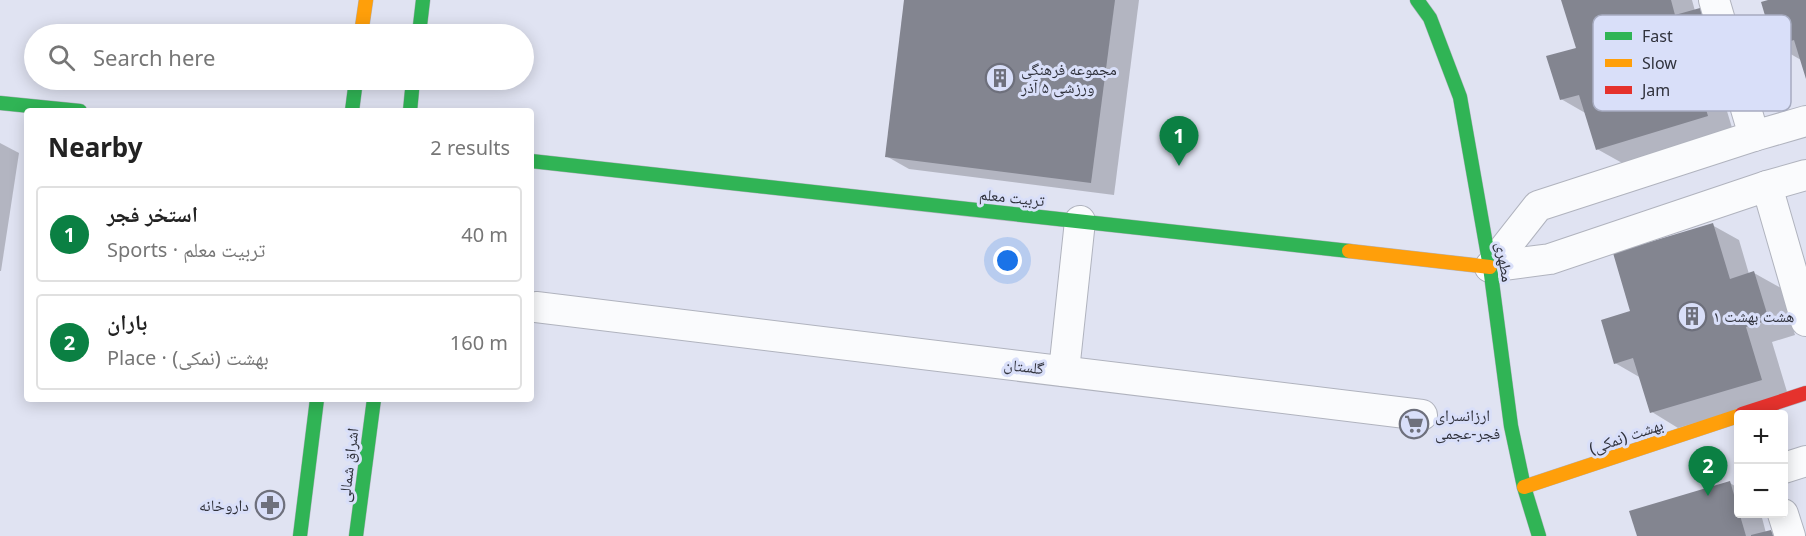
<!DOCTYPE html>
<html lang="en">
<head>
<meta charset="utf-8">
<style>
	body { margin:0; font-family:"Noto Sans","Noto Naskh Arabic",sans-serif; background:#f6f6f6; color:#222 }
	.controls { position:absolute; right:18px; bottom:18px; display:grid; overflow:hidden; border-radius:6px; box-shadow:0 3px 15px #0003 }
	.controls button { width:54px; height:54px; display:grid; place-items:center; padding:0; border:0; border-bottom:2px solid #e0e0e0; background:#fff; color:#222; font:30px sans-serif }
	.you { position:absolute; left:1008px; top:261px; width:21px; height:21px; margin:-15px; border:4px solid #fff; border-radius:50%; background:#1a73e8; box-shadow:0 0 0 9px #1a73e833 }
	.badge { display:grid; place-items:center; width:39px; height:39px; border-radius:50%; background:#0b8043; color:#fff; font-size:20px; font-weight:700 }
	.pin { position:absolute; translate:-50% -50px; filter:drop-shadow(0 2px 3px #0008) }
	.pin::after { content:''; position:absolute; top:32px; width:21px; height:18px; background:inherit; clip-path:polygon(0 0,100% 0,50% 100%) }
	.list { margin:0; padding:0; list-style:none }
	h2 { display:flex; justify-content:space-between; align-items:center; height:78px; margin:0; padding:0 24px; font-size:26px }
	h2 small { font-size:20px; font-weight:400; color:#767676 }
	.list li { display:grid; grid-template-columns:39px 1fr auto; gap:18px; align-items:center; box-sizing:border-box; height:96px; margin:0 12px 12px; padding:0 12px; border:2px solid #e0e0e0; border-radius:6px }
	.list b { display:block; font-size:22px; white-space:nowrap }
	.list p { margin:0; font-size:20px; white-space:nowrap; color:#767676 }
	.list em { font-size:20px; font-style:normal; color:#767676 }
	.icon { flex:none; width:33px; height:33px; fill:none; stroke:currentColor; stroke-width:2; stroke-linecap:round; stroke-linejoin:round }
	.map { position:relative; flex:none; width:1806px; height:536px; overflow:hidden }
	.search { position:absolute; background:#fff; box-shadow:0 3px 15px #0003; left:24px; top:24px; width:510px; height:66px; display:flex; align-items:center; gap:15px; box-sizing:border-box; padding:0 21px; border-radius:33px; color:#767676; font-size:22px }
	.panel { position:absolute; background:#fff; box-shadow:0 3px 15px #0003; left:24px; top:108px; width:510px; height:294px; border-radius:6px }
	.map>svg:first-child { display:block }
</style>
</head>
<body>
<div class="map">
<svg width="1806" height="536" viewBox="0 0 1806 536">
	<rect width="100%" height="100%" fill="#e0e3f2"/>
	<!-- shadow -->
	<g fill="#0003">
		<polygon points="906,0 1139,0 1114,195 909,169 886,156"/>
		<polygon points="1563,0 1692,0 1695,11 1700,9 1726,25 1740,71 1717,78 1733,131 1624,164 1597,149 1587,114 1561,99 1578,49"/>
		<polygon points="1773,0 1806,0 1806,75 1801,60 1775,45"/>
		<polygon points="0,143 19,153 1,271 0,271"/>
		<polygon points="1712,225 1739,240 1749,274 1754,273 1781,288 1795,335 1772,342 1788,395 1678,428 1652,412 1641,378 1615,363"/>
		<polygon points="1730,483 1738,488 1738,514 1761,514 1766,533 1771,531 1780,536 1639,536"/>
	</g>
	<!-- building -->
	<g fill="#838590">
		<polygon points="904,0 1115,0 1091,183 885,157"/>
		<polygon points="1561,0 1671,0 1675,15 1700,8 1714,56 1692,63 1708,116 1596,150 1579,95 1560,100 1546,56 1576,48"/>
		<polygon points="1768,0 1806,0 1806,79 1794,40 1774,46 1761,2"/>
		<polygon points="1713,223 1730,279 1754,271 1769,320 1746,327 1762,380 1650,413 1633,358 1614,364 1601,320 1630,311 1613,253"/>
		<polygon points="1730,481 1746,536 1637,536 1629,511"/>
		<polygon points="1771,530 1773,536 1751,536 1751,535"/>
	</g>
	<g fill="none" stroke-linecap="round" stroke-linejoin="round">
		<!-- street casing -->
		<g stroke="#b0b3be" stroke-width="32">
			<g id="street">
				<polyline points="1754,136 1806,121"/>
				<polyline points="1767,186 1806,175"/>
				<polyline points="1490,267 1538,206 1754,136 1714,0"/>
				<polyline points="1490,267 1550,259 1767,186 1806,321"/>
				<polyline points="536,307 1422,415"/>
				<polyline points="1064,371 1080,221"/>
				<polyline points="1784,468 1806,461"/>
				<polyline points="1783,514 1790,536"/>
			</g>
		</g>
		<!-- fast casing -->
		<g stroke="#b0b3be" stroke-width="15">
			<g id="fast">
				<polyline points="1417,0 1430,18 1460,97 1490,267 1511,426 1524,487 1539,536"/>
				<polyline points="419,34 423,0"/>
				<polyline points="0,103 80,111"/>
				<polyline points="352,111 356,80"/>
				<polyline points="410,111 413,80"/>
				<polyline points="531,161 1349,251"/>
				<polyline points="300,536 317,399"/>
				<polyline points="356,536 374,399"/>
			</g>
		</g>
		<!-- slow casing -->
		<g stroke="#b0b3be" stroke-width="15">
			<g id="slow">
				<polyline points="361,34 366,0"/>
				<polyline points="1349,251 1490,267"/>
				<polyline points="1524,487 1738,416"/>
			</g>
		</g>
		<!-- jam casing -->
		<g stroke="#b0b3be" stroke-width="15">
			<polyline id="jam" points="1742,414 1806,393"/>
		</g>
		<!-- path -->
		<polyline stroke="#d2d3d7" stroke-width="4" stroke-dasharray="3 3" stroke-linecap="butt" points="1452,419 1478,422"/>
		<!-- street -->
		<use href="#street" stroke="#fafbfd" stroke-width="30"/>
		<!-- fast -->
		<use href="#fast" stroke="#30b455" stroke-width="14"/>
		<!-- slow -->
		<use href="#slow" stroke="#ff9f0a" stroke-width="14"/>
		<!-- jam -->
		<use href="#jam" stroke="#e5322d" stroke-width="14"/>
	</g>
	<!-- icons -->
	<defs>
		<g id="building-ring" transform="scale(1.5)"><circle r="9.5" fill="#d9dff9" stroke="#6e707c" stroke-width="1.5"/><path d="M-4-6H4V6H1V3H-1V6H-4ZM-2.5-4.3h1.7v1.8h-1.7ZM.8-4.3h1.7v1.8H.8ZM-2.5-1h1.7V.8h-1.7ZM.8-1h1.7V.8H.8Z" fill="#6e707c"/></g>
		<g id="supermarket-ring" transform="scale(1.5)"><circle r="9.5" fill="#d9dff9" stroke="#6e707c" stroke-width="1.5"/><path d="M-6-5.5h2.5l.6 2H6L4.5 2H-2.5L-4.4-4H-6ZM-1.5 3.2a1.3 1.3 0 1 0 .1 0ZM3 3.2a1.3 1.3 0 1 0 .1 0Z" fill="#6e707c"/></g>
		<g id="pharmacy-ring" transform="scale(1.5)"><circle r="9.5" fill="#d9dff9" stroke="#6e707c" stroke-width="1.5"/><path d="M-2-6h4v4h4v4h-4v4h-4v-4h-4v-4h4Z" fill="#6e707c"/></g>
	</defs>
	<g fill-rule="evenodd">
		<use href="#building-ring" x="1000" y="78"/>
		<use href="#building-ring" x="1692" y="316"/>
		<use href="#supermarket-ring" x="1414" y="424"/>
		<use href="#pharmacy-ring" x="270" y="505"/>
	</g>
	<g text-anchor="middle" stroke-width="6" stroke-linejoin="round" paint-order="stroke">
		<!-- poi labels -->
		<g font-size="16" fill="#30323c" stroke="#d9dff9" text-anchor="start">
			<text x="1021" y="75">مجموعه فرهنگی<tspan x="1021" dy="18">ورزشی ۵ آذر</tspan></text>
			<text x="1713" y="322">هشت بهشت ۱</text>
			<text x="1435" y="421">ارزانسرای<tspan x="1435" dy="18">فجر-عجمی</tspan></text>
			<text x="249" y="511" text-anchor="end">داروخانه</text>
		</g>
		<!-- street labels -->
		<g font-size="16" fill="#30323c" stroke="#d9dff9">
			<text transform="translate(1012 197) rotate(6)" y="6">تربیت معلم</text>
			<text transform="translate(1505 262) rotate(81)" y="6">مطهری</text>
			<text transform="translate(1024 366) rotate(7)" y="6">گلستان</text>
			<text transform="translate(1626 436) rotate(-19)" y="6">بهشت (نمکی)</text>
			<text transform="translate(348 465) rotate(-83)" y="6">اشراق شمالی</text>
		</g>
	</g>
	<!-- legend -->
	<rect x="1593" y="15" width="198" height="96" rx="9" fill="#d9dff9" stroke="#a6abc0" stroke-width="1.5"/>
	<rect x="1605" y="32" width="27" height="8" fill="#30b455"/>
	<rect x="1605" y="59" width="27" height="8" fill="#ff9f0a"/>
	<rect x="1605" y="86" width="27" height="8" fill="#e5322d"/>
	<g font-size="16" fill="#30323c">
		<text x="1642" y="42">Fast</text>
		<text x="1642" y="69">Slow</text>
		<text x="1642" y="96">Jam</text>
	</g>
</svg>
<div class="controls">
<button>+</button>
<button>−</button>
</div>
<div class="you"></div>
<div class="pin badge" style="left:1179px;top:166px">1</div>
<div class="pin badge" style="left:1708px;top:496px">2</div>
<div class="search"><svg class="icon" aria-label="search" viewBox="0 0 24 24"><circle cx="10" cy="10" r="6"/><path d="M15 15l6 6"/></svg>Search here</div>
<section class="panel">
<h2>Nearby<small>2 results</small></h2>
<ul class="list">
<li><span class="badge">1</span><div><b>استخر فجر</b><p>Sports · تربیت معلم</p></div><em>40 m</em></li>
<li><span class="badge">2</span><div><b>باران</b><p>Place · بهشت (نمکی)</p></div><em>160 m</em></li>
</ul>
</section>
</div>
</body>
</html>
